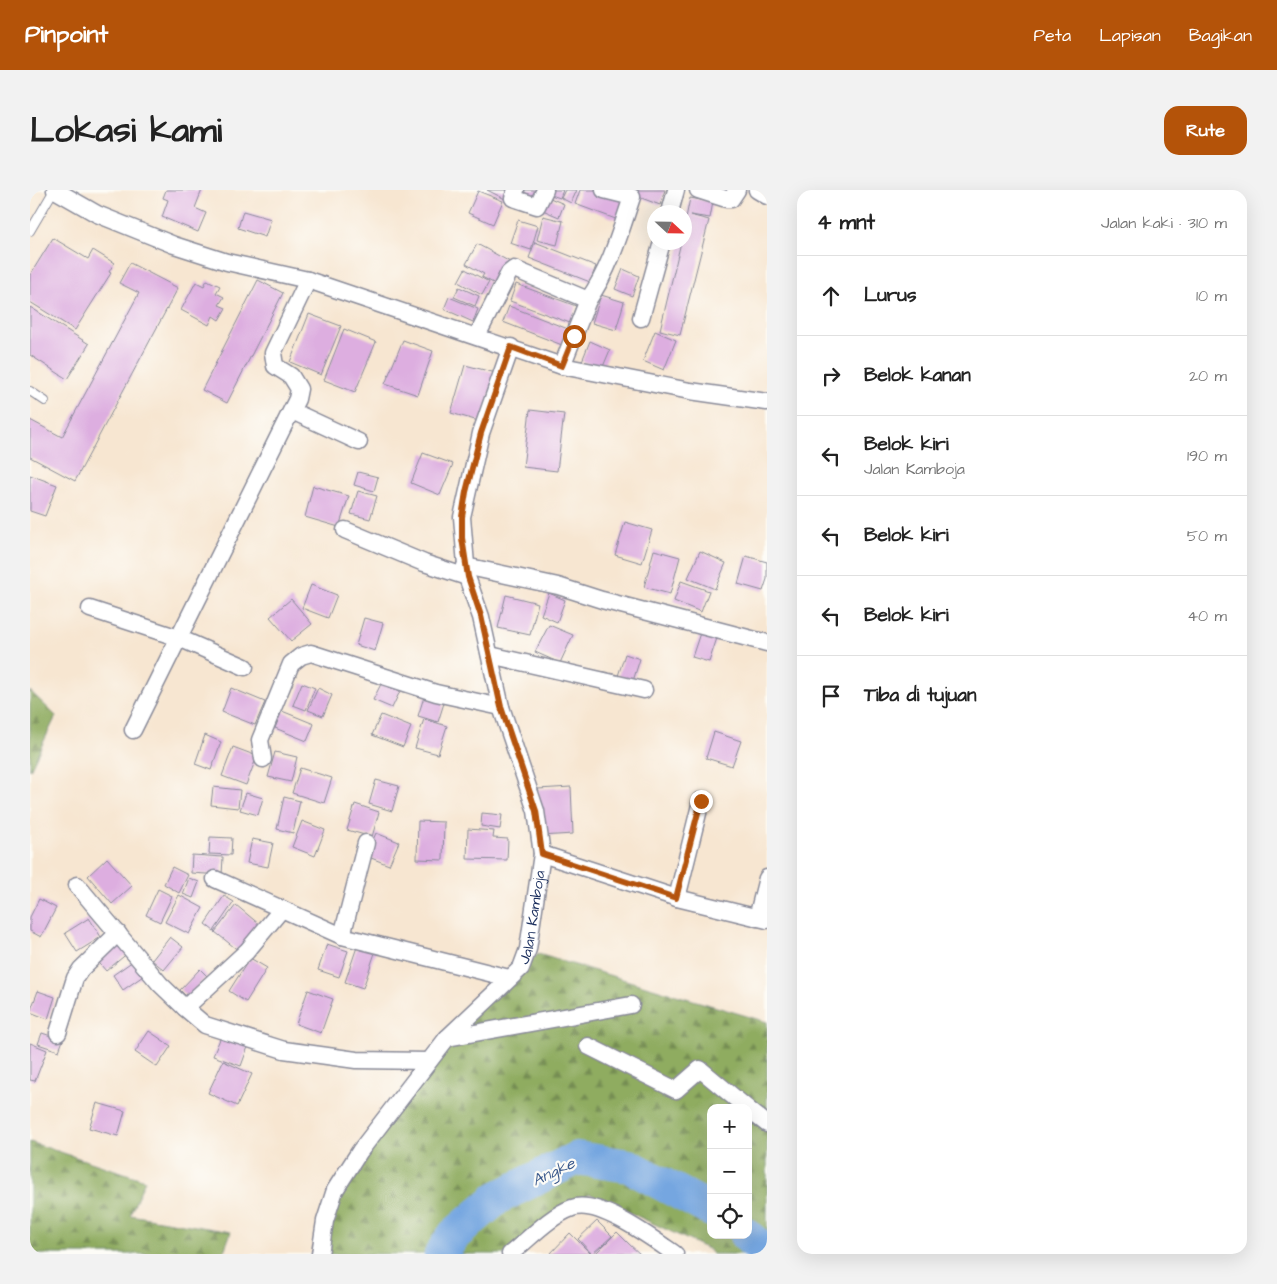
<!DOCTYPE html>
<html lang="id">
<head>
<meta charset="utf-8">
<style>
	body { margin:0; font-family:"Architects Daughter",sans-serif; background:#f2f2f2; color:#222 }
	.controls { position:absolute; right:15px; bottom:15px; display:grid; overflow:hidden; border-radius:10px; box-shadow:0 5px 20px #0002 }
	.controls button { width:45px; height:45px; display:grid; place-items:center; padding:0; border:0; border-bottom:1px solid #e0e0e0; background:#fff; color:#222; font:25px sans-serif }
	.compass { position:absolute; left:617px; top:15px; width:45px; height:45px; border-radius:50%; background:#fff; box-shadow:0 5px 20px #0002; rotate:112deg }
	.stop { position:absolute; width:15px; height:15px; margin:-11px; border:4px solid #b45309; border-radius:50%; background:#fff }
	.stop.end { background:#b45309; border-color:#fff; box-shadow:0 1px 5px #0008 }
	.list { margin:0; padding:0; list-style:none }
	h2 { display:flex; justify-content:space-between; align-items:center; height:65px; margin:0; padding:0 20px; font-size:21px }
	h2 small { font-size:16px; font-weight:400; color:#767676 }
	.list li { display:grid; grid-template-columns:32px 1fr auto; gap:15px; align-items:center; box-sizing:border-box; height:80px; padding:0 20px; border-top:1px solid #e0e0e0 }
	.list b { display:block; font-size:19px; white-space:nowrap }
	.list p { margin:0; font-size:16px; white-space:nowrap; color:#767676 }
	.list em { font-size:16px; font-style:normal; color:#767676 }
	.icon { flex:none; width:28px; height:28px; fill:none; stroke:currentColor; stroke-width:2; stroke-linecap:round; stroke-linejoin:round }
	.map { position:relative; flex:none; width:737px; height:1064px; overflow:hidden; border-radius:15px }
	header { display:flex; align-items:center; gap:30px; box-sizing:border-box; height:70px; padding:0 25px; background:#b45309; color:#fff }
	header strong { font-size:24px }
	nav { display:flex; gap:28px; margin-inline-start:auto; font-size:18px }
	.intro { display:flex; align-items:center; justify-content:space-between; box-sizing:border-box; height:120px; padding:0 30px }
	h1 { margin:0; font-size:35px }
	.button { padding:12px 22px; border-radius:15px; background:#b45309; color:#fff; font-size:18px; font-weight:700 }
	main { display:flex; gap:30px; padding:0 30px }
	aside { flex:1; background:#fff; border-radius:15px; box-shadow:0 5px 20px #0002 }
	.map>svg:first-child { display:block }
</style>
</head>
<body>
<header>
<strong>Pinpoint</strong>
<nav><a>Peta</a><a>Lapisan</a><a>Bagikan</a></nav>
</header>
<div class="intro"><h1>Lokasi kami</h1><a class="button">Rute</a></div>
<main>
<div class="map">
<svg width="737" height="1064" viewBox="0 0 737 1064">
	<defs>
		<pattern id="forest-firs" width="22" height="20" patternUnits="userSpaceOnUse" patternTransform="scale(1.25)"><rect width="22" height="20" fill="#8fac60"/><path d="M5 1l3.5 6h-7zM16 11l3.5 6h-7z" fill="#748c52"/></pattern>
	</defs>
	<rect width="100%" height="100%" fill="#fdfcf7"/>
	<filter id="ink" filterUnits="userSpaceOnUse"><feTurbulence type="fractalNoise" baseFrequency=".02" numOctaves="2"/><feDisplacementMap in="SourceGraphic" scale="10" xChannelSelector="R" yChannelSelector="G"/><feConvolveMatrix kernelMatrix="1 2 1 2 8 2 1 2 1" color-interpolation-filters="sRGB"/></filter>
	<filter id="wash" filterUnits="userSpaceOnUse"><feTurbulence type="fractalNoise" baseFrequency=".0096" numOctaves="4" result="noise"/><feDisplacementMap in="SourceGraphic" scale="20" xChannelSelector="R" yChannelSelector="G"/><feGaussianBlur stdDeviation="1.12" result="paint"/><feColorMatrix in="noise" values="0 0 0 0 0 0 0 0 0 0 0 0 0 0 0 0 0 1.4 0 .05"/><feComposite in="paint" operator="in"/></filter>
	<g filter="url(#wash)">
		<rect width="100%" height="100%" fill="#f7e6d1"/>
		<!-- forest -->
		<g fill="url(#forest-firs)" stroke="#556e5f" fill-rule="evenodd">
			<polygon points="0,501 26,526 0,580"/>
			<path d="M508,764L737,832V1064H682L678,1059L560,1004L511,1038L483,1064H287L295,1017L396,869ZM681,918H718V1045H681Z"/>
			<polygon points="0,952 115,990 100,1025 201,1042 193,1064 0,1064"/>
		</g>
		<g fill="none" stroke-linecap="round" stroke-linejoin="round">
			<!-- river -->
			<g stroke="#75a6e0" stroke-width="34">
				<polyline points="716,1045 737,1063"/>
				<polyline points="411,1064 424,1045 467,1008 547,968 599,976 681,1020"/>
			</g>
		</g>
		<g id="blocks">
			<!-- building -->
			<g fill="#ddaee0">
				<polygon points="136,0 172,0 165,18 176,23 168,42 132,27 138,10 133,8"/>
				<polygon points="457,0 482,0 477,10"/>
				<polygon points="489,0 513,0 509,9"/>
				<polygon points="520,0 533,0 530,8 518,4"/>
				<polygon points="535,0 547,0 541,13 531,8"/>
				<polygon points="550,0 568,0 598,11 591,31 545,14"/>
				<polygon points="608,0 635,0 630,15 606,6"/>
				<polygon points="448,1 473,11 463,34 438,23"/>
				<polygon points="513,5 534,14 529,27 508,18"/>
				<polygon points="660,8 683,12 680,28 660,25 679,30 650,145 630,140 651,52 654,52 654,38"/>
				<polygon points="213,21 241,29 235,47 208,38"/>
				<polygon points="513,26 533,31 527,55 507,50"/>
				<polygon points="488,30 508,36 501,60 480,53"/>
				<polygon points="23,48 58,69 63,60 84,73 79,82 81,83 45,140 0,112 0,85"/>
				<polygon points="505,52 566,76 560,92 499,68"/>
				<polygon points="447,54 482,73 469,96 452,87 454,84 436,74"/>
				<polygon points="100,73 148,98 45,291 0,267 0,230 32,247 109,103 89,93"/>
				<polygon points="435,79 459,92 452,105 428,92"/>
				<polygon points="593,79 609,86 602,106 585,99"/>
				<polygon points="177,90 190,96 186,103 194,107 189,115 196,118 189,130 183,126 179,135 151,120 166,92 174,96"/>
				<polygon points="228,90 253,103 197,213 172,200"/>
				<polygon points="486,94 546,116 540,133 480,111"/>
				<polygon points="429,97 449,106 445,116 424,107"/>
				<polygon points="571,105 594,112 586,140 562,133"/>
				<polygon points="419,107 448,119 443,132 414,119"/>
				<polygon points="479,116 538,139 532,155 473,132"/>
				<polygon points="0,117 59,154 37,189 0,165"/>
				<polygon points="279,124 311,136 291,185 260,172"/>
				<polygon points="314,139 346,152 325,202 294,190"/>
				<polygon points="625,141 646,150 634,180 613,171"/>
				<polygon points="373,150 403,161 388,205 355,194"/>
				<polygon points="560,151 580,160 572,179 552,171"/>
				<polygon points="435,175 466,183 452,232 421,223"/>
				<polygon points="500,220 534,224 527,281 493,277"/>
				<polygon points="393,263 423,274 410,305 381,293"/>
				<polygon points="328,282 348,287 344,301 324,295"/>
				<polygon points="0,285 27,295 15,326 0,321"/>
				<polygon points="283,296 319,306 309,337 275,327"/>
				<polygon points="328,301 347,306 340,329 321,324"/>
				<polygon points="595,332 622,340 612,373 585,365"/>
				<polygon points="624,360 650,367 640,404 614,397"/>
				<polygon points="670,361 696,373 685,399 658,388"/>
				<polygon points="716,366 737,372 737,389 733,401 708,394"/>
				<polygon points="651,391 679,401 671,422 644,411"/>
				<polygon points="281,395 307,405 298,428 272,418"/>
				<polygon points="519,403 535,410 527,432 511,425"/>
				<polygon points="476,405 508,413 500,445 468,438"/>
				<polygon points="261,409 282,434 261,451 240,427"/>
				<polygon points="334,428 353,433 345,461 326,455"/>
				<polygon points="519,435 543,445 530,473 505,462"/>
				<polygon points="670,443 687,448 679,472 662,467"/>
				<polygon points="595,464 610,469 603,491 588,486"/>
				<polygon points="353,490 371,499 362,518 343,510"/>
				<polygon points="272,493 285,498 276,520 263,515"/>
				<polygon points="201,498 235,512 225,535 192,522"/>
				<polygon points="288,498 302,505 293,526 278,520"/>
				<polygon points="394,507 414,513 408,532 388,526"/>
				<polygon points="252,521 284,534 277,551 245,538"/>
				<polygon points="351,525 381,537 373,557 342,545"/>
				<polygon points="394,529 417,536 408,564 385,558"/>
				<polygon points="684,542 711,551 702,576 676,568"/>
				<polygon points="175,545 191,552 181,580 165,574"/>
				<polygon points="203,557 227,566 216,595 192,586"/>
				<polygon points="245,562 267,567 261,592 238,587"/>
				<polygon points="270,578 302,588 294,613 262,603"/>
				<polygon points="346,590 369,596 362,621 339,614"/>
				<polygon points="183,597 210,600 208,618 181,615"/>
				<polygon points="541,597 543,644 511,646 508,599"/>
				<polygon points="216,603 233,608 228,625 210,620"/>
				<polygon points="254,607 270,611 263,643 247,639"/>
				<polygon points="325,614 349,622 342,647 317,640"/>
				<polygon points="452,623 472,625 470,639 451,636"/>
				<polygon points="272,631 295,640 285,666 262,657"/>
				<polygon points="388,631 414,632 413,670 387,669"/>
				<polygon points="438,639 464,641 463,648 478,649 477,670 437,669"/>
				<polygon points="346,643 369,652 359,675 336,666"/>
				<polygon points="180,647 202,648 201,665 179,664"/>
				<polygon points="222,649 243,653 238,677 217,673"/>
				<polygon points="162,665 193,667 192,685 161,683"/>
				<polygon points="77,668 102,696 82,714 58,686"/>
				<polygon points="142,677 158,685 149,703 134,694"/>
				<polygon points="159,688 169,692 163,708 153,704"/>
				<polygon points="128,699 142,706 130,732 116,725"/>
				<polygon points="149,705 173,718 159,744 135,732"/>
				<polygon points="194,706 204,712 184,741 175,734"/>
				<polygon points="9,709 26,718 11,747 0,741 0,727"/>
				<polygon points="206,715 230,735 209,761 185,742"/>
				<polygon points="59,728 71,747 47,762 35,743"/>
				<polygon points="140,747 153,757 134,780 122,770"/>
				<polygon points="89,749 99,762 76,781 65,768"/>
				<polygon points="297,754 318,761 309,787 288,780"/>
				<polygon points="328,754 346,760 333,798 315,792"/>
				<polygon points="220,768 237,778 216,812 199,801"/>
				<polygon points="106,769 116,784 93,800 83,785"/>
				<polygon points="170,779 177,786 157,807 150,800"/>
				<polygon points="278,800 303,809 291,843 266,834"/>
				<polygon points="8,801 25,807 18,829 0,822"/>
				<polygon points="119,841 141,856 127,877 105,862"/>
				<polygon points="12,843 33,850 29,861 8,854"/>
				<polygon points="192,844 219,854 211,876 183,866"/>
				<polygon points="0,853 17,860 5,891 0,890"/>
				<polygon points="193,871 222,884 207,916 178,903"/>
				<polygon points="67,913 95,921 88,946 59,938"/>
				<polygon points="567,1031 582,1046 562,1064 548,1049"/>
				<polygon points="587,1042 600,1055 610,1064 565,1064"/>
				<polygon points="540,1043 561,1064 520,1064"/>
			</g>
		</g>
	</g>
	<g filter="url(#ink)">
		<use href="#blocks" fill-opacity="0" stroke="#898a98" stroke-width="1"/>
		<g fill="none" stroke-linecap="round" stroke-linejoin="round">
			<!-- service casing -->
			<g stroke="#898a98" stroke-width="10">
				<g id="service">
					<polyline points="0,41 24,0"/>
					<polyline points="0,201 15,211"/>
				</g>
			</g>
			<!-- minor casing -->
			<g stroke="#898a98" stroke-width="19">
				<g id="minor">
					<polyline points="25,0 67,24 144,55 197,72 278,90 532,176 660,201 737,212"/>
					<polyline points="486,0 483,8 507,16 515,0"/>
					<polyline points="668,0 696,9 701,9 707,0"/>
					<polyline points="727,0 737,6"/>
					<polyline points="640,22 646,0"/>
					<path d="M558,110C580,79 590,43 602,7L574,0"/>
					<polyline points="611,128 632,52"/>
					<polyline points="447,146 479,83 484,79 489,81 558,110 532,176"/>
					<polyline points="262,221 329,252"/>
					<polyline points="315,340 394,373 437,387"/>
					<polyline points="435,376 528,396 572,410 737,453"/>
					<polyline points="60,419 149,448 215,477"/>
					<polyline points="460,465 614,500"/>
					<polyline points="103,540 267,209 269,199 261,186 245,176 243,163 278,90"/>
					<polyline points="233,569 230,550 261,474 271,466 281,463 406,503 471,517"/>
					<polyline points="512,664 647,708 737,730"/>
					<polyline points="185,689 312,746 479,788"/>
					<polyline points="47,695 130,794 155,818 217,761 252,719"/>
					<polyline points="647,708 671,611"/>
					<polyline points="727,728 737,688"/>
					<polyline points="312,746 336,653"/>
					<polyline points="155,818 175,835 254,860 326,870 399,871"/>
					<polyline points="28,843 45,788 51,779 88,743"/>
					<polyline points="417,848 601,815"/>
					<polyline points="558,856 646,900 670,879 717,918"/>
					<polyline points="718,919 737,934"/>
					<path id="s1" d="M290,1064L295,1031L305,1000L330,961L417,848L491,778L498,759L512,664L506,621L471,517L451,427L437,387L432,327L451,243L481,157"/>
					<path d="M480,1064C499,1049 520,1026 542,1018C568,1008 623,1049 645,1064"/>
				</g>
			</g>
			<!-- service -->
			<use href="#service" stroke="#fff" stroke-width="8"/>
			<!-- minor -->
			<use href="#minor" stroke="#fff" stroke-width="16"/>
		</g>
	</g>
	<g fill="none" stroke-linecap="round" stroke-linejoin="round" filter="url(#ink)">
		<!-- route -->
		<polyline stroke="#b45309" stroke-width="6" points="544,146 532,176 481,157 451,243 436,302 432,327 432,348 438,387 451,426 471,517 506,621 512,664 646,708 671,611"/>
	</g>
	<g text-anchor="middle" stroke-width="4.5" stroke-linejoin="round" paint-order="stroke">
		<!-- street labels -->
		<g font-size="15" fill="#1b2f5e" stroke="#fdfcf7">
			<text dy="5" stroke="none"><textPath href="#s1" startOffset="409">Jalan Kamboja</textPath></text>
		</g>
		<!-- water labels -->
		<g font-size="16" font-style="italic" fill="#3a598c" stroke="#fdfcf7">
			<text transform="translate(523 981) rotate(-25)" y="6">Angke</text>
		</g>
	</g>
</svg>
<div class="controls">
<button>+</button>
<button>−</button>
<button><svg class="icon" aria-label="locate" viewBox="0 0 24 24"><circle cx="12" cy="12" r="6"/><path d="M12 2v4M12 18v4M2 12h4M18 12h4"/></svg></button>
</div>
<svg class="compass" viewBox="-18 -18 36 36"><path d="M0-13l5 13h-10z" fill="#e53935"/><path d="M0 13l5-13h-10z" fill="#767676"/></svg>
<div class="stop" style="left:544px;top:146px"></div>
<div class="stop end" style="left:671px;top:611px"></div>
</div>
<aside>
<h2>4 mnt<small>Jalan kaki · 310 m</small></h2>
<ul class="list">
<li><svg class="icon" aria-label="ahead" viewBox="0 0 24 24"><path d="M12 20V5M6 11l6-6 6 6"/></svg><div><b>Lurus</b></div><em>10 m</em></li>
<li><svg class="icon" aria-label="right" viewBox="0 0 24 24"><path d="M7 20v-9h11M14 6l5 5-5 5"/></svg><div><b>Belok kanan</b></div><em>20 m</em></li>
<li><svg class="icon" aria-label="left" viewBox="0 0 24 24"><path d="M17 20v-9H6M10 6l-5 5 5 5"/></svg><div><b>Belok kiri</b><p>Jalan Kamboja</p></div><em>190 m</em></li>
<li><svg class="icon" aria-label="left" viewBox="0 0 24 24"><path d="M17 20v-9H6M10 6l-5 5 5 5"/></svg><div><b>Belok kiri</b></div><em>50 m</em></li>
<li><svg class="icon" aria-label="left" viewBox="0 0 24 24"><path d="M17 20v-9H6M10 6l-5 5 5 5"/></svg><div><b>Belok kiri</b></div><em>40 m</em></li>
<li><svg class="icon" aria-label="arrive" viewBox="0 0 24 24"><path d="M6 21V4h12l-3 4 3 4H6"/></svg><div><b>Tiba di tujuan</b></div></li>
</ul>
</aside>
</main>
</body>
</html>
